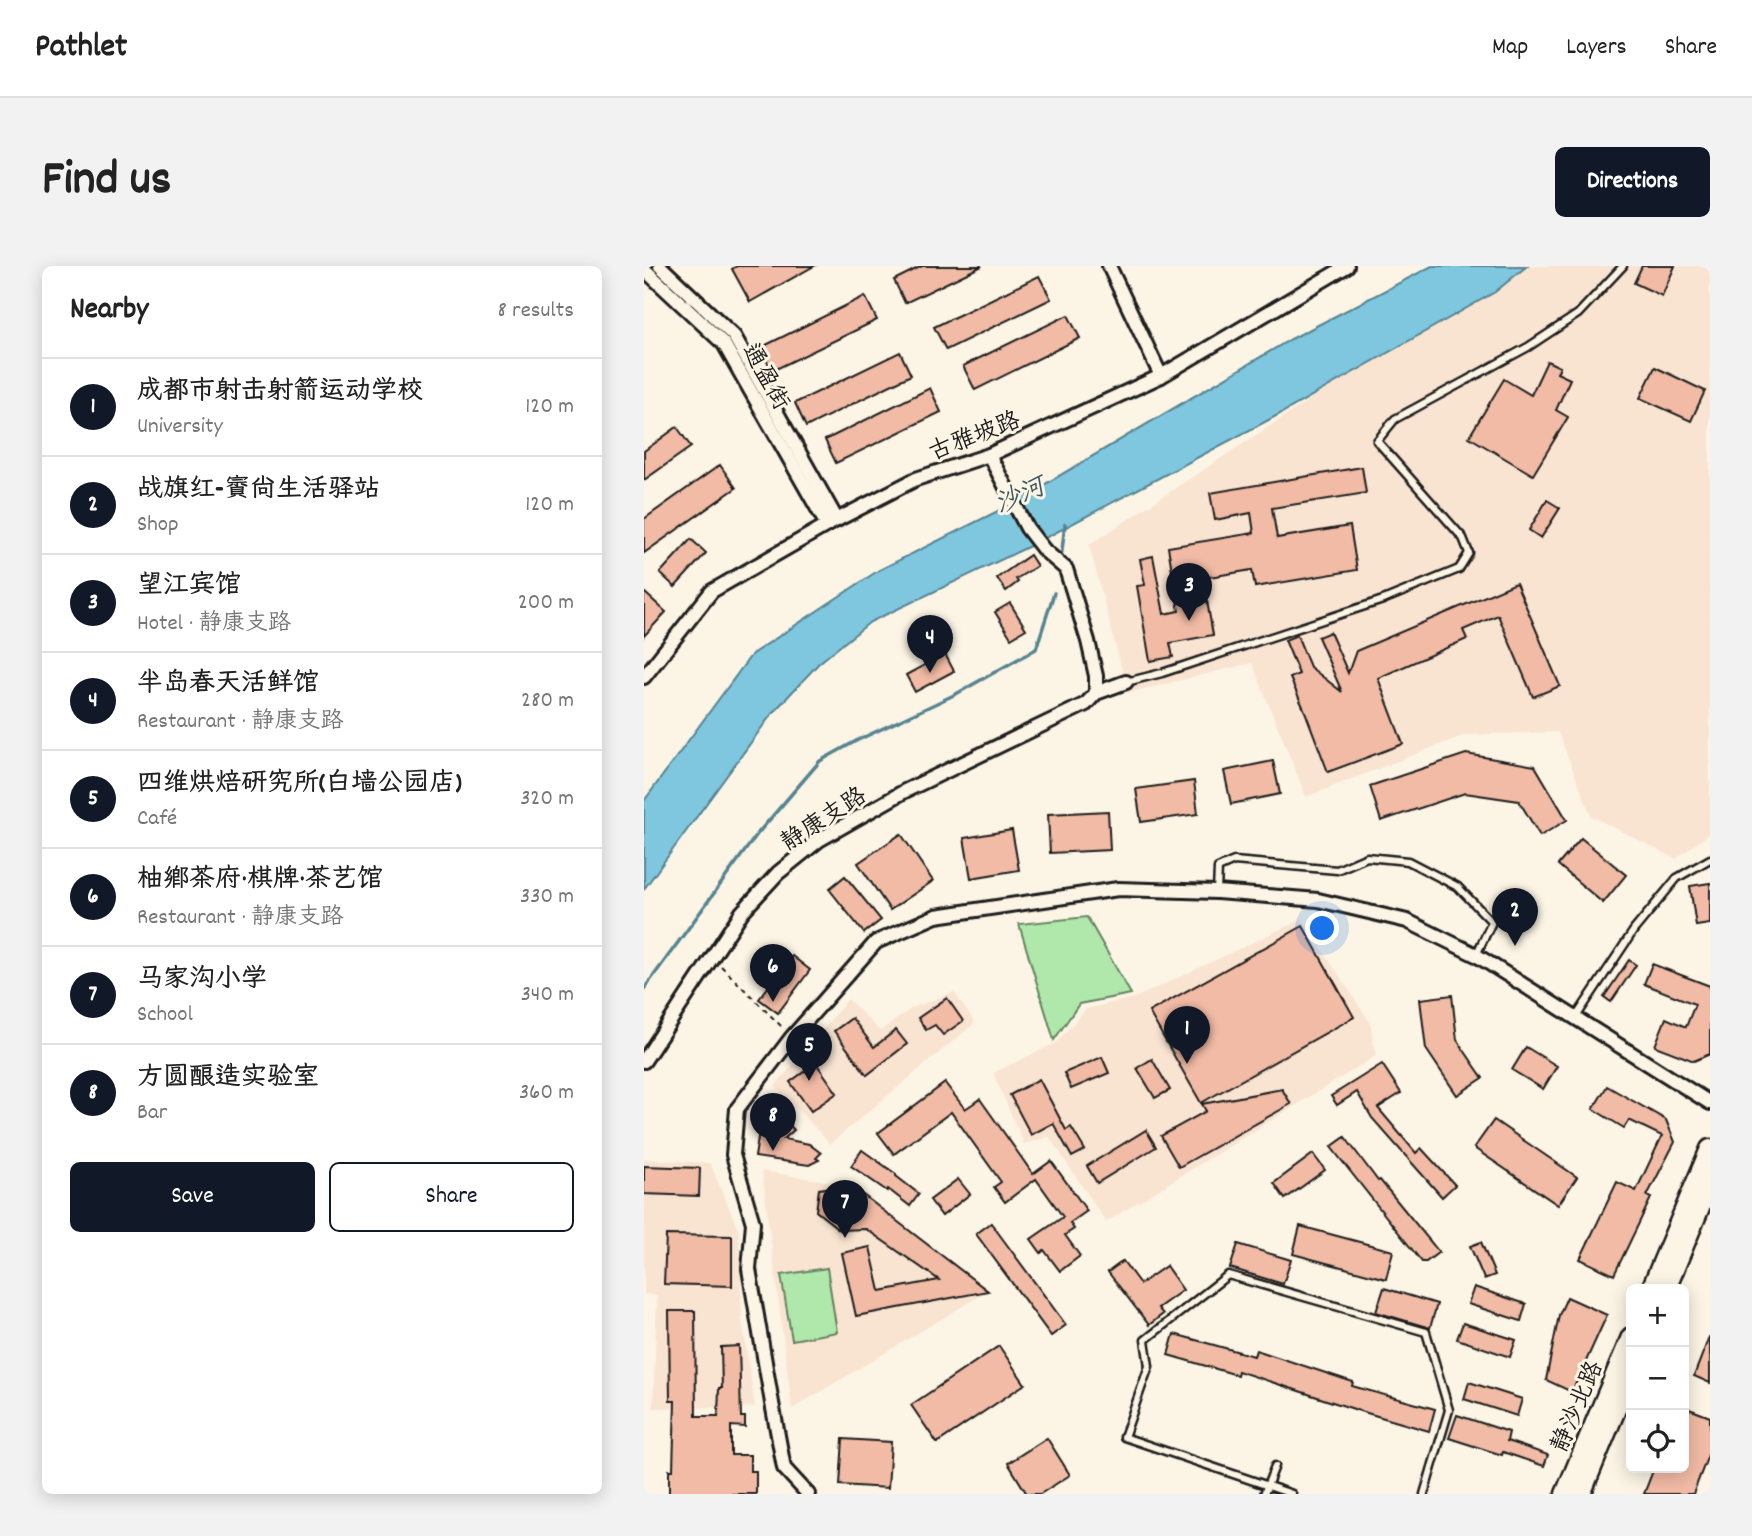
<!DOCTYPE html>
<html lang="en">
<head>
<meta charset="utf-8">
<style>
	body { margin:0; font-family:Dekko,"LXGW WenKai TC",sans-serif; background:#f2f2f2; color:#222 }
	.controls { position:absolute; right:21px; bottom:21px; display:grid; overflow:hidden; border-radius:10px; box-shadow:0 4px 18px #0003 }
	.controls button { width:63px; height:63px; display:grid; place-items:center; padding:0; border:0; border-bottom:2px solid #e0e0e0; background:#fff; color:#222; font:35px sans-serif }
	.you { position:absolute; left:679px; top:663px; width:24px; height:24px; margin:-18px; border:5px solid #fff; border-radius:50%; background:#1a73e8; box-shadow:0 0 0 10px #1a73e833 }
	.badge { display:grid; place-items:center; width:46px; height:46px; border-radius:50%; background:#111827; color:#fff; font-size:23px; font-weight:700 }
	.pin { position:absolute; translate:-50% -58px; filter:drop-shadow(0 2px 4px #0008) }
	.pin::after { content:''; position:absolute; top:37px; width:24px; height:21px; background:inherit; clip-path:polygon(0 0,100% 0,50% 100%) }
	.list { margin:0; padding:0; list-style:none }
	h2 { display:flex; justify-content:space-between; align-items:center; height:91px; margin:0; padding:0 28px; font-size:30px }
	h2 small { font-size:23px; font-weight:400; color:#767676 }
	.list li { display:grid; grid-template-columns:46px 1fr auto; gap:21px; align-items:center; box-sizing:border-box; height:98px; padding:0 28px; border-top:2px solid #e0e0e0 }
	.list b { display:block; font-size:26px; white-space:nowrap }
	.list p { margin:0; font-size:23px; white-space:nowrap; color:#767676 }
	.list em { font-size:23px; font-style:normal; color:#767676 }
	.actions { display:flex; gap:14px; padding:21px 28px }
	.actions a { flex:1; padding:16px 0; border:2px solid #111827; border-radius:10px; text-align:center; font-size:24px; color:#111827 }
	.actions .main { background:#111827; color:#fff }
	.icon { flex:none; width:38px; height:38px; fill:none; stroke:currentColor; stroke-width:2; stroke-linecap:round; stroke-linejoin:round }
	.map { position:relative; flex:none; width:1066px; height:1228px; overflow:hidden; border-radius:10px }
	header { display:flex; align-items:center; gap:42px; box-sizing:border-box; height:98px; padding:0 35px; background:#fff; border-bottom:2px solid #e0e0e0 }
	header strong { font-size:33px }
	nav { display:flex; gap:38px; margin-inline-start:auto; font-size:24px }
	.intro { display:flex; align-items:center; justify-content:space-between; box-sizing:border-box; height:168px; padding:0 42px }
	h1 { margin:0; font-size:49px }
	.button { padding:18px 32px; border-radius:10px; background:#111827; color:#fff; font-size:24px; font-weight:700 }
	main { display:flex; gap:42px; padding:0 42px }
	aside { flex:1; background:#fff; border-radius:10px; box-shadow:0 4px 18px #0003 }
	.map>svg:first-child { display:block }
</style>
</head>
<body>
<header>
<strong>Pathlet</strong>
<nav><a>Map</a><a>Layers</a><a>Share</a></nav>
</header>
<div class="intro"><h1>Find us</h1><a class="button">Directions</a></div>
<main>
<aside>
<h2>Nearby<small>8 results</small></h2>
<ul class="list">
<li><span class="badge">1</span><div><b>成都市射击射箭运动学校</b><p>University</p></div><em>120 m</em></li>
<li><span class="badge">2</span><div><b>战旗红-賨尚生活驿站</b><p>Shop</p></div><em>120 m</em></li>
<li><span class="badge">3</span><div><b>望江宾馆</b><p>Hotel · 静康支路</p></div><em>200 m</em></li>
<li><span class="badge">4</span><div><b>半岛春天活鲜馆</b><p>Restaurant · 静康支路</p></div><em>280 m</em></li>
<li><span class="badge">5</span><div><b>四维烘焙研究所(白墙公园店)</b><p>Café</p></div><em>320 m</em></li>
<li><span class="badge">6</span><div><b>柚鄉茶府·棋牌·茶艺馆</b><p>Restaurant · 静康支路</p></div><em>330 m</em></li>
<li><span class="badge">7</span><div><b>马家沟小学</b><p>School</p></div><em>340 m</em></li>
<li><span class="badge">8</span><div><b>方圆酿造实验室</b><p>Bar</p></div><em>360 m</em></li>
</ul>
<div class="actions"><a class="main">Save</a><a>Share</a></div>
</aside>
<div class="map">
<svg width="1066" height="1228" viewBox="0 0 1066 1228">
	<rect width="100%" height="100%" fill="#fcf5e5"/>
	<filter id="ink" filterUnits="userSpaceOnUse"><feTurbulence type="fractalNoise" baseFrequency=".0143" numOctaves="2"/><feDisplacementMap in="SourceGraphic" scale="14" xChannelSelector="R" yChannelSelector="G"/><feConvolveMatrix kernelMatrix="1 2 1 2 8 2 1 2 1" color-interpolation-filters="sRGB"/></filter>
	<g filter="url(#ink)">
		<!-- built -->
		<g fill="#f9e4d2">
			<polygon points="883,0 1066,0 1066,567 1032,593 947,550 914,466 821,469 662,531 608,397 484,427 445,279 691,117 851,26"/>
			<polygon points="658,653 726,756 732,790 462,956 405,871 380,878 349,807 412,777 442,743 493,731"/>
			<polygon points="310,726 331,757 186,878 131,820 204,733 236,765 268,742"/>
			<polygon points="0,893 66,897 95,965 98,1053 111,1141 9,1142 13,1030 0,1028"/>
			<polygon points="118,905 206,919 344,1025 148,1143"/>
		</g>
		<!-- green -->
		<g fill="#b0e7aa" stroke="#668263" stroke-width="2">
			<polygon points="443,651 487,728 435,738 410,774 375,658"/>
			<polygon points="183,1002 193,1066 148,1074 137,1009"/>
		</g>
		<!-- water -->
		<polygon fill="#7ec7df" stroke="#578391" stroke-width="2" points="788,0 883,0 851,26 634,149 388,279 226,356 175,397 127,449 0,623 0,535 108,388 235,304 364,240 647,73"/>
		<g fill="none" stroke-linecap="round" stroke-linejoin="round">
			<!-- stream -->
			<g stroke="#578391" stroke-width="3.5">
				<polyline points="1065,0 1066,1"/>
				<polyline points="417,293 421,258"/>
				<polyline points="0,723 114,567 176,495 214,474 312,428 392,383 410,327"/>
			</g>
		</g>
		<!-- building -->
		<g fill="#f1bba5" stroke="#1c1c1c" stroke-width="2">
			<polygon points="93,0 170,0 106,36 88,3"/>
			<polygon points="278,0 338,0 261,37 250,14"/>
			<polygon points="998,0 1031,0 1018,30 990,17"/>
			<polygon points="395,10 407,33 302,84 290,61"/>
			<polygon points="221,30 233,54 128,105 116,82"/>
			<polygon points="424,49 436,72 331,124 319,100"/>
			<polygon points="256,86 267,109 162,161 151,137"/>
			<polygon points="903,95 916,101 913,107 926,113 912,144 924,151 889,209 825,171 860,113 887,129"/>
			<polygon points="1011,101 1061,125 1047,155 996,132"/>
			<polygon points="286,122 297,146 192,197 181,174"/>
			<polygon points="33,161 47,181 0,214 0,185"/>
			<polygon points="76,199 92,222 0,287 0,253"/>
			<polygon points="718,201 722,227 628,242 633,272 706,260 713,304 611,321 608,304 559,312 569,369 526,377 529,391 506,395 493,320 501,319 496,293 509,290 520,348 535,345 524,281 610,267 607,247 571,254 566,227"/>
			<polygon points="903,234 916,242 897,272 885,264"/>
			<polygon points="47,273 62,287 31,321 16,307"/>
			<polygon points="386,289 393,300 372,313 374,316 362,325 353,312"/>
			<polygon points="872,317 916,420 889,431 854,349 819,364 823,373 734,412 759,478 684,506 660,443 646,412 655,408 641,374 653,369 666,401 698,426 674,371 686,366 704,407 712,385"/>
			<polygon points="0,326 22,346 0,370"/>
			<polygon points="366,337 382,363 367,372 351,346"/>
			<polygon points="301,388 310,405 271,426 262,409"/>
			<polygon points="822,488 891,500 923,554 896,570 875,535 821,527 737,555 726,520"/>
			<polygon points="629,495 636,528 587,538 580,505"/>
			<polygon points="550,515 554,548 497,556 492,523"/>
			<polygon points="464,545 466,584 406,587 404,548"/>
			<polygon points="368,564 375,604 327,612 320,572"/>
			<polygon points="257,568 289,615 246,644 214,597"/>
			<polygon points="937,572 982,609 959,637 914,599"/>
			<polygon points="201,610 237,654 220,667 185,623"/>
			<polygon points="1066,617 1066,658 1052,660 1046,620"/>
			<polygon points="659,660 710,751 557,837 505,746"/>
			<polygon points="148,690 166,704 134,747 115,733"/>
			<polygon points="985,694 992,699 967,736 960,731"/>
			<polygon points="1008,698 1066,720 1066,788 1050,795 1011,780 1022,752 1042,761 1051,738 1000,718"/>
			<polygon points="808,729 813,774 839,812 813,829 782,783 776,733"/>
			<polygon points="303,732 319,755 299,769 291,759 282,764 274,752"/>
			<polygon points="208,752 230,781 252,764 263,778 223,809 190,765"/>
			<polygon points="882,781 913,800 899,823 868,804"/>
			<polygon points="458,791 465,807 427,823 420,807"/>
			<polygon points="508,793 526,824 511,832 493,802"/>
			<polygon points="172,797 193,827 167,845 146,816"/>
			<polygon points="738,798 757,827 734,842 772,887 777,882 811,919 798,931 728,852 713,826 693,839 687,830"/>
			<polygon points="395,813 422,864 427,861 441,884 428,891 409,857 387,869 366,829"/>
			<polygon points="301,817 321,843 336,833 389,908 407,895 443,945 426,957 430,963 421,969 436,990 416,1005 400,984 397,987 387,973 419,951 392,913 361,936 350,921 357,916 307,846 250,888 234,867"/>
			<polygon points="963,820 1022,854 1031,876 1003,930 1007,932 970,1009 936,993 973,916 992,925 1018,870 985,854 980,862 949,843"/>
			<polygon points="638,823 647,838 535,901 517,870 562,845 558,838"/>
			<polygon points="135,847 150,864 140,873 165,878 177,887 172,892 175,894 165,899 111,891 115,865"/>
			<polygon points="850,854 933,911 914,939 830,882"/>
			<polygon points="502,864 512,881 453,917 443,900"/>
			<polygon points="701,871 734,915 736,914 795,986 782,996 778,996 687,881"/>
			<polygon points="218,884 252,908 252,910 275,928 266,940 244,923 243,925 207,900"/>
			<polygon points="669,888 681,904 641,933 630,917"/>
			<polygon points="0,900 56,902 55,930 0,928"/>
			<polygon points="314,913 326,928 298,950 286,934"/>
			<polygon points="206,919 344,1025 212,1050 198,987 226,981 236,1025 295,1014 222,963 196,964 172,945 175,923"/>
			<polygon points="347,957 422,1059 407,1070 332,968"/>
			<polygon points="656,960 749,985 742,1013 649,988"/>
			<polygon points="22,969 88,970 88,1020 20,1018"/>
			<polygon points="837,976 851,1009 840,1013 826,980"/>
			<polygon points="594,978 647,994 639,1018 586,1002"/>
			<polygon points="479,995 496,1018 522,1000 539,1024 514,1042 519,1048 505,1059 464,1006"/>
			<polygon points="830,1021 882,1038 877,1055 824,1038"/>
			<polygon points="740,1022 793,1038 786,1062 732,1046"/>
			<polygon points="923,1031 963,1049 928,1126 902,1114 915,1049"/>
			<polygon points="25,1045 51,1045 52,1150 74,1150 75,1122 78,1122 77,1081 95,1080 97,1151 101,1151 101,1161 87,1160 87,1189 106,1189 106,1205 112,1205 112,1228 25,1228 25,1204 29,1204 31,1135 26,1135"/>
			<polygon points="819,1057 872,1074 866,1091 813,1073"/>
			<polygon points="530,1068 610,1090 612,1084 709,1116 708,1120 791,1143 785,1165 716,1145 594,1105 593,1109 524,1089"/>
			<polygon points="1065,1071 1066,1071 1066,1117 1050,1110"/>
			<polygon points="355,1080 381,1118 293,1177 267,1139"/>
			<polygon points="825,1116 878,1133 873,1150 820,1133"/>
			<polygon points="1040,1141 1066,1151 1066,1184 1049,1228 1000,1228 1010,1202 1040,1202"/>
			<polygon points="813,1149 865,1166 863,1175 904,1189 900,1200 859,1186 858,1189 805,1172"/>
			<polygon points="403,1172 426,1209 396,1228 383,1228 364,1197"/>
			<polygon points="199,1173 247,1176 244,1222 196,1219"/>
		</g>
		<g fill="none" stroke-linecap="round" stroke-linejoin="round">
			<!-- lane casing -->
			<g stroke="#1c1c1c" stroke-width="11">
				<g id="lane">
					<polyline points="482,416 518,407 739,334 815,303 825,287 819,272 733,175 751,153 884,81 934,48 979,0"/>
					<polyline points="573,626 574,602 590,595 693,604 723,591 764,595 814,621 848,656 832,689"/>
					<polyline points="932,751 990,664 1033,612 1066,593"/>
					<polyline points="620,1228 631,1200"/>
					<polyline points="648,1228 480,1171 505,1100 501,1074 584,1009 782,1066 805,1144 780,1228"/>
				</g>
			</g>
			<!-- street casing -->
			<g stroke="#1c1c1c" stroke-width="18">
				<g id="street">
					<polyline points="16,0 90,70 193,254"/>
					<polyline points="465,0 517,110"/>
					<polyline points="0,3 80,78 183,259"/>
					<polyline points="345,189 383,262 400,284 422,303 444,375 452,410 452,427"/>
					<polyline points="0,411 68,325 183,259 272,213 345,189 517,110 703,0"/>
					<polyline points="0,795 98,646 134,607 175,574 261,525 442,438 452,427 482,416"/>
					<polyline points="164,1228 140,1202 128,1137 105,1003 109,957 89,889 93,843 148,771 232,676 292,650 474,623 573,626 674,634 763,655 832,689 1066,837"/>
				</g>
			</g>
			<!-- secondary casing -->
			<g stroke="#1c1c1c" stroke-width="23">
				<g id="secondary">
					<polyline points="1007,1023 1066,883"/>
					<polyline points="1022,1023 1066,917"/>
					<polyline points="921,1228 987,1071"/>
					<polyline points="937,1228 987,1107"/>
				</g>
			</g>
			<!-- path -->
			<polyline stroke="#1c1c1c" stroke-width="2" stroke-dasharray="5 5" stroke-linecap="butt" points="77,700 140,763"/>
			<!-- lane -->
			<use href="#lane" stroke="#fcf5e5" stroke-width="6"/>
			<!-- street -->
			<use href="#street" stroke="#fcf5e5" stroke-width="12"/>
			<!-- secondary -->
			<use href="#secondary" stroke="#fcf5e5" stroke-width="18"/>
		</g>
	</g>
	<g text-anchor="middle" stroke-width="6" stroke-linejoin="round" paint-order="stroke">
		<!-- street labels -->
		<g font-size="24" fill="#1c1c1c" stroke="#fcf5e5">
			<text transform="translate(123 110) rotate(61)" y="8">通盈街</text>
			<text transform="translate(330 169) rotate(-21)" y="8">古雅坡路</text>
			<text transform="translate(179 552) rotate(-33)" y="8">静康支路</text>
			<text transform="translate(932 1140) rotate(-67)" y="8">静沙北路</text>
		</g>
		<!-- water labels -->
		<g font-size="26" font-style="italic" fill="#3e5860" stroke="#fcf5e5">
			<text transform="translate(375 228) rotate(-24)" y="9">沙河</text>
		</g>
	</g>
</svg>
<div class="controls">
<button>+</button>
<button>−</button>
<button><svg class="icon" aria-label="locate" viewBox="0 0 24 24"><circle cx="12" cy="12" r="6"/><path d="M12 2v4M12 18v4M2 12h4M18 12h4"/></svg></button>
</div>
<div class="you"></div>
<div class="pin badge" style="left:543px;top:798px">1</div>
<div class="pin badge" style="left:871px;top:680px">2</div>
<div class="pin badge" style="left:545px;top:355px">3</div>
<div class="pin badge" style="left:286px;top:407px">4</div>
<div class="pin badge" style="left:165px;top:815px">5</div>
<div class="pin badge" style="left:129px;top:736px">6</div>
<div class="pin badge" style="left:201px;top:972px">7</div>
<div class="pin badge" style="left:129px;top:885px">8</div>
</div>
</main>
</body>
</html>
